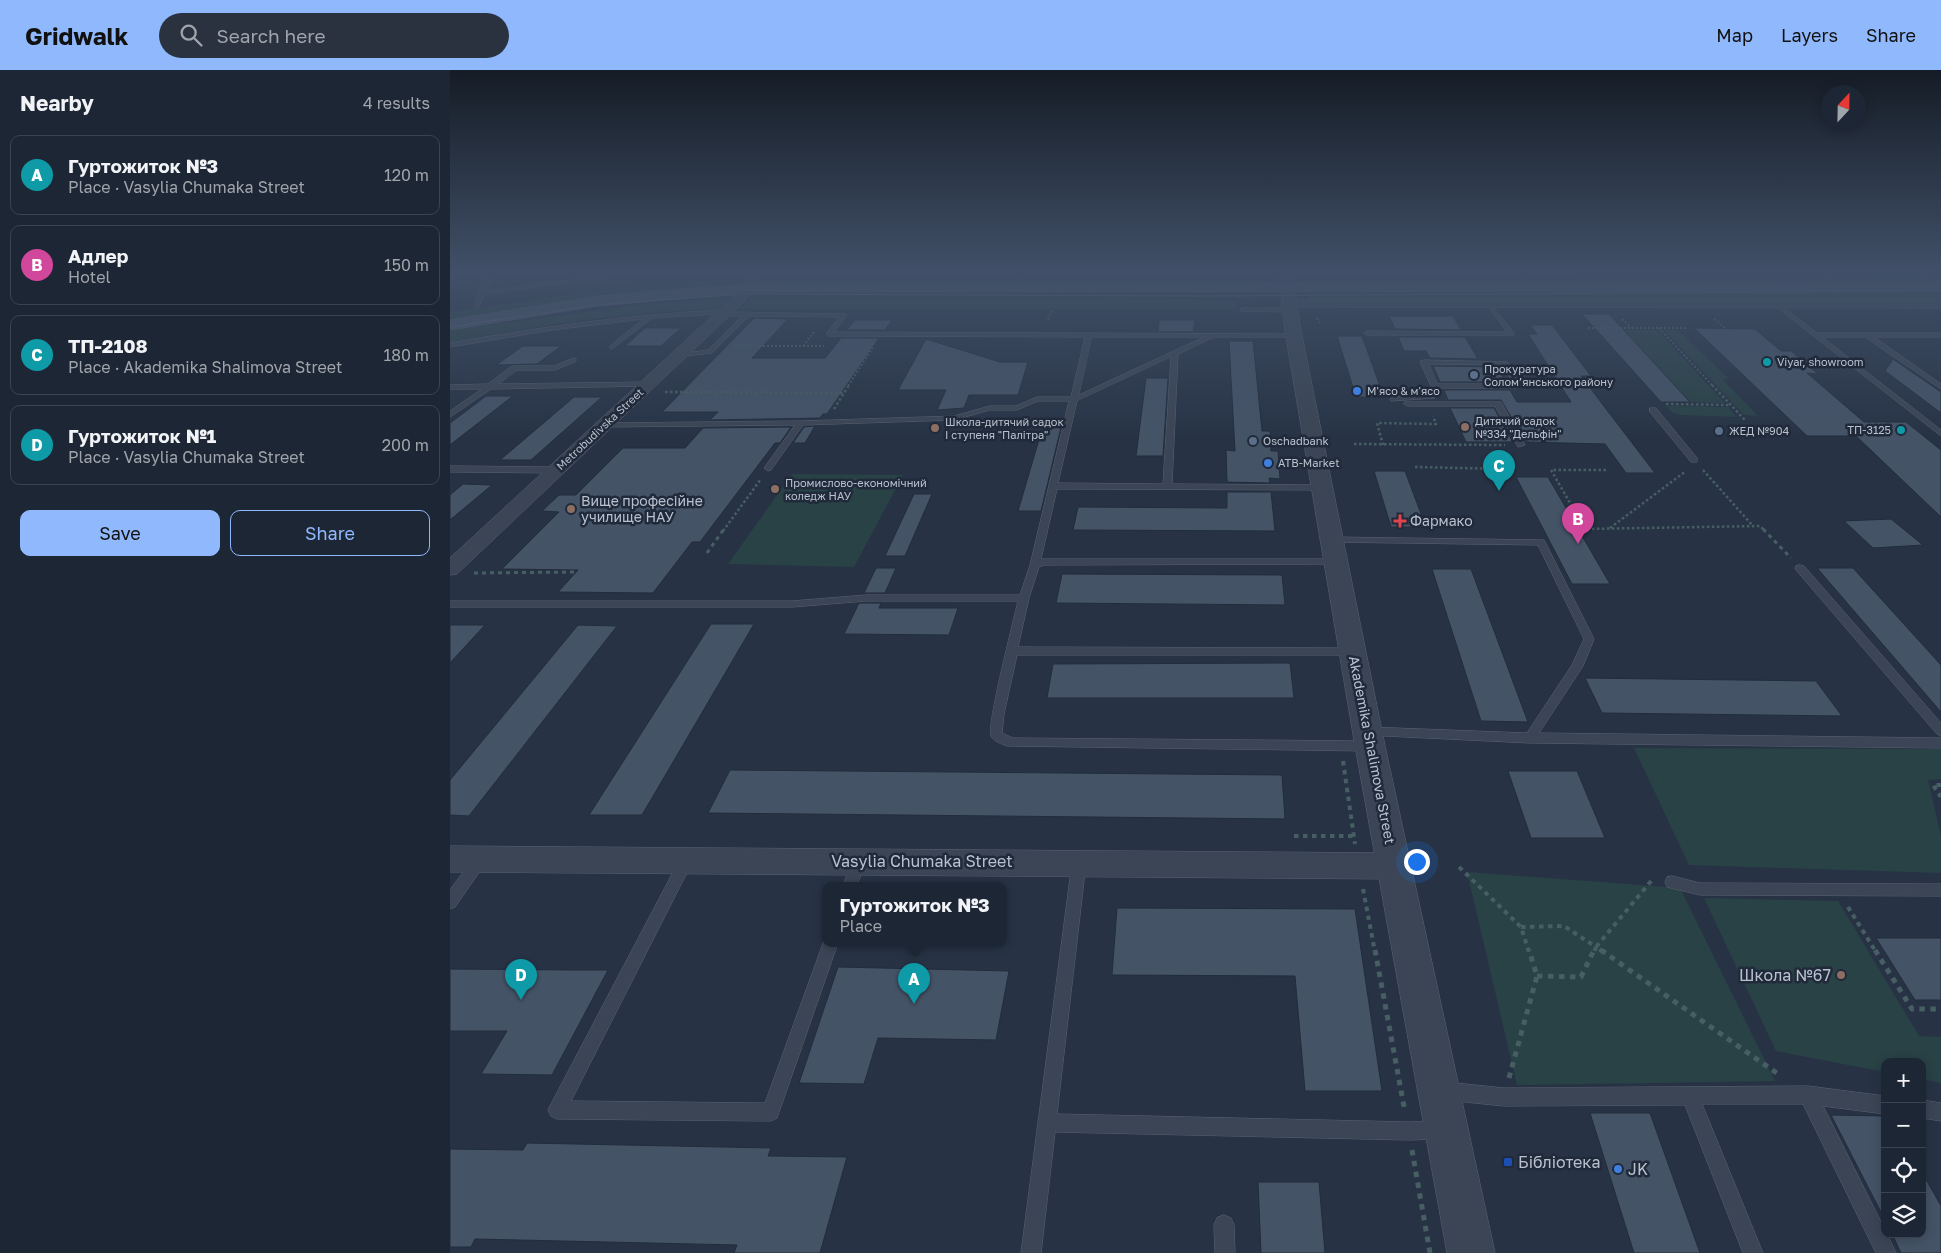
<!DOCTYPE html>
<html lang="en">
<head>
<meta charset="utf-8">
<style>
	body { margin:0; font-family:"Golos Text",sans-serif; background:#2a3240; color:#f1f3f6 }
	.controls { position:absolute; right:15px; bottom:15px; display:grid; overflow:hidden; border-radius:10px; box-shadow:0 2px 12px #0003 }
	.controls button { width:45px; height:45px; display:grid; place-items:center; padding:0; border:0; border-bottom:1px solid #3b434f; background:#1d2634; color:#f1f3f6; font:25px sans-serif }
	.compass { position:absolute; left:1371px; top:15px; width:45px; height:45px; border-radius:50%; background:#1d2634; box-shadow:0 2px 12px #0003; rotate:22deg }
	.you { position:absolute; left:966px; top:791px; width:18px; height:18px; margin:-12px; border:4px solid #fff; border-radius:50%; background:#1a73e8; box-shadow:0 0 0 8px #1a73e833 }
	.badge { display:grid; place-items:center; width:32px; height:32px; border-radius:50%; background:#90b8fc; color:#fff; font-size:16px; font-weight:700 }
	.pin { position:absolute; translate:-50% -41px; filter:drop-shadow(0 1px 2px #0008) }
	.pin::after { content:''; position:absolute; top:26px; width:18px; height:15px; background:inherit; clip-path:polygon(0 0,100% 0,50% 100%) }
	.popup { position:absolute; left:372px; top:812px; width:185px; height:65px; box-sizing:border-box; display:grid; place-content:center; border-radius:10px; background:#1d2634; filter:drop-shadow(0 1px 4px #0005); font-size:16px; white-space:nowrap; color:#a0a5ac }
	.popup b { font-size:19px; color:#f1f3f6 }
	.popup::after { content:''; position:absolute; left:50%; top:100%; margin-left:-10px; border:10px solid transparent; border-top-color:#1d2634 }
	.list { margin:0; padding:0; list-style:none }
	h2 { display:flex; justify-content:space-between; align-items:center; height:65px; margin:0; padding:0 20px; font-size:21px }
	h2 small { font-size:16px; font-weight:400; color:#a0a5ac }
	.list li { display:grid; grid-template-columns:32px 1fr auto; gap:15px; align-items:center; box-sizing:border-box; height:80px; margin:0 10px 10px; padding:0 10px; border:1px solid #3b434f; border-radius:10px }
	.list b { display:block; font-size:19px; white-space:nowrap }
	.list p { margin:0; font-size:16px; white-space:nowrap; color:#a0a5ac }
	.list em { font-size:16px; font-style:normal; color:#a0a5ac }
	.actions { display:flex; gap:10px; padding:15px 20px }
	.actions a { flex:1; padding:11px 0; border:1px solid #90b8fc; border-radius:10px; text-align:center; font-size:18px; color:#90b8fc }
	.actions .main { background:#90b8fc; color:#111 }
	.icon { flex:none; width:28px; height:28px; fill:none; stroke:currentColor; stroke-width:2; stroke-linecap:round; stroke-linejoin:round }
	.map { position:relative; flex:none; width:1491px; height:1183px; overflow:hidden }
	header { display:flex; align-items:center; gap:30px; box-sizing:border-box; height:70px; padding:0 25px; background:#90b8fc; color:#111 }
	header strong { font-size:24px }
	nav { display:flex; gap:28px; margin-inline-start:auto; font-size:18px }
	.search { width:350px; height:45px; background:#2a3240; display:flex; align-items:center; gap:12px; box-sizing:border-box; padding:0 18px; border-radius:28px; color:#a0a5ac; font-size:19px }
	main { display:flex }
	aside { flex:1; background:#1d2634 }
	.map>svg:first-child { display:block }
</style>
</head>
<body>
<header>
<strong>Gridwalk</strong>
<div class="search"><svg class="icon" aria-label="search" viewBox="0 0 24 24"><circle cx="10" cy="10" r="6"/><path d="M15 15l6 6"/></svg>Search here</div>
<nav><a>Map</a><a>Layers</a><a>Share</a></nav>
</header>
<main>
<aside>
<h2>Nearby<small>4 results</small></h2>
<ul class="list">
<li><span class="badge" style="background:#0f9aa8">A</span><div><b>Гуртожиток №3</b><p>Place · Vasylia Chumaka Street</p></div><em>120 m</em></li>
<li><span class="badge" style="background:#d1479c">B</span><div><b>Адлер</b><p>Hotel</p></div><em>150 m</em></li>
<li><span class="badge" style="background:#0f9aa8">C</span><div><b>ТП-2108</b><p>Place · Akademika Shalimova Street</p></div><em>180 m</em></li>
<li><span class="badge" style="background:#0f9aa8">D</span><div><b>Гуртожиток №1</b><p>Place · Vasylia Chumaka Street</p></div><em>200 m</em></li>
</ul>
<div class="actions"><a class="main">Save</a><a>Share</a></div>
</aside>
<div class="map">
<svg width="1491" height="1183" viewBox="0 0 1491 1183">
	<rect width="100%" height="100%" fill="#273345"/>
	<!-- green -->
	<g fill="#294246">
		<polygon points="1491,207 1491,215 854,214 854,210"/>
		<polygon points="274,209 279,211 268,218 0,252 0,242 140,222"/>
		<polygon points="329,209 811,209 819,213 316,216 321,211"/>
		<polygon points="860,220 1491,220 1491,232 862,232 858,230 856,224"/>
		<path d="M278,229L267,239C178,241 88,256 0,272V261L15,258L206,233Z"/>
		<polygon points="301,229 725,229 785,231 786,239 291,239"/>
		<polygon points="1150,260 1207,260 1275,333 1240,332 1183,270 1157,270"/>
		<polygon points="1214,260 1228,260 1278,308 1273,310 1308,346 1294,345"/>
		<polygon points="1216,336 1278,337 1287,347 1231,345 1223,343"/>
		<polygon points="342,404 453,405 404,497 278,494"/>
		<polygon points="1184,678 1491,679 1491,709 1478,710 1491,766 1491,803 1239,795"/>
		<polygon points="1017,802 1230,818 1325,1011 1067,1015"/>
		<polygon points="1254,828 1388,831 1469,966 1491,967 1491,1013 1472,1009 1472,992 1435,992 1435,1002 1326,981"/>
	</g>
	<!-- building -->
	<g fill="#455367" stroke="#222c3c">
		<polygon points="1132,244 1159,244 1240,332 1211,332"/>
		<polygon points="939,246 1003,246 1011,260 945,259"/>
		<polygon points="304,248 338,249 302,288 375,288 391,268 429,268 377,344 373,344 370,348 260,350 268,342 212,342"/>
		<polygon points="405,250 442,250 435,260 397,260"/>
		<polygon points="709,250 745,250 743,262 708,262"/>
		<polygon points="1080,255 1102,255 1141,306 1131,306 1205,403 1176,403 1155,374 1076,372 1051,330 998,330 994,320 1060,320 1067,332 1121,332 1078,264 1087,264"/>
		<polygon points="195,258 231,258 211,276 175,276"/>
		<polygon points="1244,258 1305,259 1331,281 1341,281 1368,304 1357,303 1414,352 1456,352 1491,380 1491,447 1406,366 1357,366"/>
		<polygon points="887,266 912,266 934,327 906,327"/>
		<polygon points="948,267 1015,267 1028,289 980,288 976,281 954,281"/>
		<polygon points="476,269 550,292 578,292 568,325 519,325 514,338 487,340 496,320 448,320"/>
		<polygon points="779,271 803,271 812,361 820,361 821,381 828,381 830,409 819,408 820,413 777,412 776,380 785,381"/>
		<polygon points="73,276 111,276 87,294 46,295"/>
		<polygon points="1443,289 1491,322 1491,343 1435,301"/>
		<polygon points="983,296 1047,297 1056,312 990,312"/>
		<polygon points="696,308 718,308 713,386 686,386"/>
		<polygon points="36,326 63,326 0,375 0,353"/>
		<polygon points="124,327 152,327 81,390 50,390"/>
		<polygon points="1000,338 1044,338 1063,372 1016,372"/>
		<polygon points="595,349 613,349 591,441 568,441"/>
		<polygon points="365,356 355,373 343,373 354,357"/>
		<polygon points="341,357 330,373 325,373 250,472 242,472 203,523 108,522 128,500 52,499 109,442 92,441 109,425 126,425 173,378 235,378 253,358"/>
		<polygon points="924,401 955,401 976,457 941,457"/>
		<polygon points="1066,407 1098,407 1160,514 1122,514"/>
		<polygon points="13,414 42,415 0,450 0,425"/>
		<polygon points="777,422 821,422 825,461 623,460 628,437 777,438"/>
		<polygon points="464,424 482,424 455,486 435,486"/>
		<polygon points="1441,449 1473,475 1423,478 1394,451"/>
		<polygon points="426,498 446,498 435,523 414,523"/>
		<polygon points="1367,498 1403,498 1491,595 1491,642"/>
		<polygon points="982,499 1021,499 1078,652 1031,651"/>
		<polygon points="612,504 832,505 835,535 606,533"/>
		<polygon points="409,533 431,533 429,538 508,538 499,565 394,564"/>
		<polygon points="261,554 304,554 192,745 139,745"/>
		<polygon points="0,555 35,555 0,593"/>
		<polygon points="128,555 167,556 19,746 0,745 0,710"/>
		<polygon points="840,593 844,628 597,628 603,594"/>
		<polygon points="1135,608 1366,611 1392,646 1152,643"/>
		<polygon points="280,700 832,705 835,749 258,743"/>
		<polygon points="1058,701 1127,701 1155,768 1081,768"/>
		<polygon points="667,838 905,839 932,1021 855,1021 845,906 662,905"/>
		<polygon points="1426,868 1491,868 1491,930 1465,930"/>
		<polygon points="388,897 559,901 546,970 428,968 414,1014 349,1013"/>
		<polygon points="0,899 122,900 158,900 102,1005 31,1004 57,961 0,961"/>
		<polygon points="1140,1043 1200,1043 1250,1183 1184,1183"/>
		<polygon points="1381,1045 1435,1046 1435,1150"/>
		<polygon points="77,1073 321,1078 318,1086 397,1087 370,1183 284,1183 287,1175 25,1169 21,1177 0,1177 0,1079 73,1080"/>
		<polygon points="1472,1102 1491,1136 1491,1183 1451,1183 1442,1164 1472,1164"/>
		<polygon points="808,1112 869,1112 875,1183 811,1183"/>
	</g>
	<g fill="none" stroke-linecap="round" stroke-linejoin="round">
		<!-- service casing -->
		<g stroke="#5a6372" stroke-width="1">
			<g id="service">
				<polygon points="37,202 43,202 36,221 176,202 194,202 34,224 29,237 25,237 28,223"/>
				<polygon points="944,202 950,202 952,206 947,207"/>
				<polygon points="1371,202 1378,202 1382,206 1377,207"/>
				<polygon points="1466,202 1473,202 1478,206 1473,207"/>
				<polygon points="1039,232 1064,263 1064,265 917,265 914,263 917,261 1057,262 1036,234"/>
				<polygon points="1324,233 1328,233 1367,263 1491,263 1491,267 1424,267 1491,314 1491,319 1415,267 1372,267 1491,360 1491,366 1324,235"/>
				<polygon points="793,238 840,238 843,240 840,242 791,241 790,240"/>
				<path d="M275,240L278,242L396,244L397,245L384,262L846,264L847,265L844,267H764L728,284L722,414L872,415L875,416V420L607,419L591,489H887L892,492L890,494L594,495L589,497L579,528L568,577L903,578L907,579L909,582L907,585H567L554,644L552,663L563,668L920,671L924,673L926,676L924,679L920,681L557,676C552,674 543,671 541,666C536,657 564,549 568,531H416L342,537H0V531H342L416,525H570L580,495L619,331H588L567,340H540L504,350L353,355L321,400L318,401L314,398L345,355L153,357L149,355L153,353L351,351L504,346L540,336H566L587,327H621L635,267L379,266L376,264L389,247L299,246L262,283L226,287L225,286L228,284L258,280L292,246H272L269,244L202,248L162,279L159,277L160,276L193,249L102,260L0,277V273C91,257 182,244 275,240ZM642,267H754L629,325ZM721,287L713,414L608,413L627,331Z"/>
				<polygon points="124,288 126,289 126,291 105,300 67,300 48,314 198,312 202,314 198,316 41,319 0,347 0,341 32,319 0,319 0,315 38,314 62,296 104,296"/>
				<path d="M974,290L1057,292L1072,316L1068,318H988L985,328L941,331L940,329L944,327L979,324L981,316L970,292ZM979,294L1053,295L1063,314H988Z"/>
				<polygon points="955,332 1051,332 1075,375 1068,377 1045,336 958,336 954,334"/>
				<polygon points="1200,338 1206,338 1247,388 1247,392 1241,392 1200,342"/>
				<polygon points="0,396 106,397 110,400 106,403 0,402"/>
				<polygon points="882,467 1094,470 1144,569 1133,596 1089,663 1491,668 1491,678 1080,673 914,665 912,662 914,659 918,657 1077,663 1122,595 1134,569 1088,475 879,472 877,470"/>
				<polygon points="1350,495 1354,496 1491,653 1491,666 1487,664 1346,500 1345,498 1346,496"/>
				<polygon points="30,784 35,786 37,790 35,794 5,837 0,839 0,820 25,786"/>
				<polygon points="236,785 241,787 243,791 121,1031 315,1033 375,868 375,873 388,873 327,1048 321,1051 107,1049 101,1046 98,1040 101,1034 231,787"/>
				<polygon points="409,785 414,787 416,791 407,815 393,815 404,787"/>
				<polygon points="629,787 634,789 636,793 607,1044 959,1052 989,1051 995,1054 998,1060 995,1066 989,1069 959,1070 605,1062 591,1183 571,1183 622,793 624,789"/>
				<polygon points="1222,806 1250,813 1491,814 1491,826 1250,825 1217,817 1215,812 1217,807"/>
				<polygon points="995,1012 1054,1018 1358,1016 1435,1026 1435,1044 1373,1036 1435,1160 1435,1164 1437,1164 1446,1183 1426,1183 1353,1034 1252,1034 1313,1183 1293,1183 1235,1035 1054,1036 995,1030 989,1027 986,1021 989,1015"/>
				<polygon points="1472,1030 1491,1033 1491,1051 1472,1048"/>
				<polygon points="774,1145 781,1148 784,1155 785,1183 765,1183 764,1155 767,1148"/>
			</g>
		</g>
		<!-- minor casing -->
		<g stroke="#5a6372" stroke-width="1">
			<g id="minor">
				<polygon points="303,202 315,202 295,231 7,504 0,505 0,488 285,225"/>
				<polygon points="839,230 1491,230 1491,238 834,237 832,234"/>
				<polygon points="0,776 945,783 956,787 960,796 956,805 945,809 0,802"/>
			</g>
		</g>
		<!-- tertiary casing -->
		<g stroke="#5a6372" stroke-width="1">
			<polygon id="tertiary" points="838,202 843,206 851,261 935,676 1045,1183 997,1183 905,676 835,261 829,206 831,203"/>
		</g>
		<!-- secondary casing -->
		<g stroke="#5a6372" stroke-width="1">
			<polygon id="secondary" points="1491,213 1491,221 298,222 147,236 0,260 0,250 147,226 298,214"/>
		</g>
		<!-- path-far4 -->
		<g stroke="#475f62" stroke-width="2" stroke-dasharray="2 2" stroke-linecap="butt">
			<polyline points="867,248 871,255"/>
			<polyline points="1172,249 1181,258"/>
			<polyline points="1264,249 1275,258"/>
			<polyline points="598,250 602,240"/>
			<polyline points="1138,258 1236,258"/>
			<polyline points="1209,258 1263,316"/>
			<polyline points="285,276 374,276"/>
			<polyline points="353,276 365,261"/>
			<polyline points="398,316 423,277"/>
		</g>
		<!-- path-far3 -->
		<g stroke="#475f62" stroke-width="2.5" stroke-dasharray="2.5 2.5" stroke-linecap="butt">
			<polyline points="1262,315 1295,350"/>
			<polyline points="215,322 394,323 399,315"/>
			<polyline points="1216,334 1281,335"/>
			<polyline points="384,339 394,323"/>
			<polyline points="904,374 1055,375"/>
			<polyline points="933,375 927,353 986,354 983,346"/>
			<polyline points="829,393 838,393"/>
			<polyline points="965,397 1054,399"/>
			<polyline points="1156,400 1101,400 1135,459 1310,456 1315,461"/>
			<polyline points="1253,400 1303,456"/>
			<polyline points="1160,458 1236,401"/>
			<polyline points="273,461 311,409"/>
		</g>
		<!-- path-far2 -->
		<g stroke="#475f62" stroke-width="3" stroke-dasharray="4 4" stroke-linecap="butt">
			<polyline points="1313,459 1341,488"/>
			<polyline points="257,483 274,459"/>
			<polyline points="24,503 126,502"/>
		</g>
		<!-- path-far1 -->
		<g stroke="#475f62" stroke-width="4" stroke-dasharray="4.5 4.5" stroke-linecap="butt">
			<polyline points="893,691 905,774"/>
			<polyline points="1491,715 1483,715 1491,727"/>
			<polyline points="844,766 904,766"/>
			<polyline points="1009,797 1071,857 1079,882"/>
			<polyline points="913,819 925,882"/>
			<polyline points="1398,837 1426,882"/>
			<polyline points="1071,857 1114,856 1146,877 1144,882"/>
			<polyline points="1153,882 1146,877 1202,810"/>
		</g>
		<!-- path -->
		<g stroke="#475f62" stroke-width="5" stroke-dasharray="5.5 5.5" stroke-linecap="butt">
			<polyline points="925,880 955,1042"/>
			<polyline points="1151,880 1328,1004"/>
			<polyline points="1425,880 1462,939 1491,939"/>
			<polyline points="1087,906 1131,907 1144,880"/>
			<polyline points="1059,1008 1087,906 1079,880"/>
			<polyline points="962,1080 980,1183"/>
		</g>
		<!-- service -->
		<use href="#service" fill="#3b4555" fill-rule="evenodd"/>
		<!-- minor -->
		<use href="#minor" fill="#3b4555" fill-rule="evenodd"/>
		<!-- tertiary -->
		<use href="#tertiary" fill="#3b4555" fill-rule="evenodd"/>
		<!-- secondary -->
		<use href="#secondary" fill="#495468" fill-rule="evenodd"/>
		<!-- tram -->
		<polyline stroke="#5d697c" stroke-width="1" points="0,257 146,235 293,224 758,226 1491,221"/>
	</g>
	<!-- sky -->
	<linearGradient id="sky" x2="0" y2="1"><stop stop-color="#151c26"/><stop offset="0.55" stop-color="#415068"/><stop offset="1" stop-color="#415068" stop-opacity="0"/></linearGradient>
	<rect width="1491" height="368" fill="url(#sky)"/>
	<!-- markers -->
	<g fill="#0f9aa8" stroke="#202a3a" stroke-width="2">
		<circle cx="1317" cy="292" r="5"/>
		<circle cx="1451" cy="360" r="5"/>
	</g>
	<g fill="#5c6f8a" stroke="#202a3a" stroke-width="2">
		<circle cx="1024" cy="305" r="5"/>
		<circle cx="1269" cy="361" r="5"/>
		<circle cx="803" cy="371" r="5"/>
	</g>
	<g fill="#3f7fe0" stroke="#202a3a" stroke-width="2">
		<circle cx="907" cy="321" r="5"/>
		<circle cx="818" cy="393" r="5"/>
		<circle cx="1168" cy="1099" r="5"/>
	</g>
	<g fill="#8d6e63" stroke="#202a3a" stroke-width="2">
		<circle cx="1015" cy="357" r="5"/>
		<circle cx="485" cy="358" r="5"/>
		<circle cx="325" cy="419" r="5"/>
		<circle cx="121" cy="439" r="5"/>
		<circle cx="1391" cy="905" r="5"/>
	</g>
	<path fill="#e0444e" stroke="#202a3a" stroke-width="2" d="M947.5 443.5h5v5h5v5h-5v5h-5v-5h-5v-5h5z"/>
	<rect fill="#1a4fb4" stroke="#202a3a" stroke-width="2" x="1053" y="1087" width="10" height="10" rx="2.5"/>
	<g text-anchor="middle" stroke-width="5" stroke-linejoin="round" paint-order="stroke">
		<!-- far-poi labels -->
		<g font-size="11" fill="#b9c1ce" stroke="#202a3a" text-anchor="start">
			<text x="1327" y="296">Viyar, showroom</text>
			<text x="1034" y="303">Прокуратура<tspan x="1034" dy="13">Солом’янського району</tspan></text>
			<text x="917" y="325">М'ясо &amp; м'ясо</text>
			<text x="1025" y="355">Дитячий садок<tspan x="1025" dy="13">№334 "Дельфін"</tspan></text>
			<text x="495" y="356">Школа-дитячий садок<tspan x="495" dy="13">І ступеня "Палітра"</tspan></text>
			<text x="1441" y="364" text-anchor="end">ТП-3125</text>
			<text x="1279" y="365">ЖЕД №904</text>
			<text x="813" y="375">Oschadbank</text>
			<text x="828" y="397">ATB-Market</text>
			<text x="335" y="417">Промислово-економічний<tspan x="335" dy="13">коледж НАУ</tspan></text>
		</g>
		<!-- far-street labels -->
		<g font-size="11" fill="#b9c1ce" stroke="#202a3a">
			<text transform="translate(150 359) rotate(-43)" y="4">Metrobudivska Street</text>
		</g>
		<!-- poi labels -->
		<g font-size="14" fill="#b9c1ce" stroke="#202a3a" text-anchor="start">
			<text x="131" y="436">Вище професійне<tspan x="131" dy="16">училище НАУ</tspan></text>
			<text x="960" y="456">Фармако</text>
		</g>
		<!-- street labels -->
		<g font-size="14" fill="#b9c1ce" stroke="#202a3a">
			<text transform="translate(922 680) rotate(79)" y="5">Akademika Shalimova Street</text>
		</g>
		<!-- near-street labels -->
		<g font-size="16" fill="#b9c1ce" stroke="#202a3a">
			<text x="472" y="797">Vasylia Chumaka Street</text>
		</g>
		<!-- near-poi labels -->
		<g font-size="16" fill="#b9c1ce" stroke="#202a3a" text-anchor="start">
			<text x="1381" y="911" text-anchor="end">Школа №67</text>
			<text x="1068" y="1098">Бібліотека</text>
			<text x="1178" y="1105">JK</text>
		</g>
	</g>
</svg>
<div class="controls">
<button>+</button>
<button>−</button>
<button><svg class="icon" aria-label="locate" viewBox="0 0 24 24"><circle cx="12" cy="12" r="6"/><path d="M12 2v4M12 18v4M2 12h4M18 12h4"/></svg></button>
<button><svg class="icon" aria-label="layers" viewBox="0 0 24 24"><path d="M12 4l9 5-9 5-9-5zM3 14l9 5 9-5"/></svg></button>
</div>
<svg class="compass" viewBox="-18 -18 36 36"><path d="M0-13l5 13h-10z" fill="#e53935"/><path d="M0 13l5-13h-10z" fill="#a0a5ac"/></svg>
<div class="you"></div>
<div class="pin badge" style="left:464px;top:934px;background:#0f9aa8">A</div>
<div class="popup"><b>Гуртожиток №3</b>Place</div>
<div class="pin badge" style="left:1128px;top:474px;background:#d1479c">B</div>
<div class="pin badge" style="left:1049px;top:421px;background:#0f9aa8">C</div>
<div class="pin badge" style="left:71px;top:930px;background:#0f9aa8">D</div>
</div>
</main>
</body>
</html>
